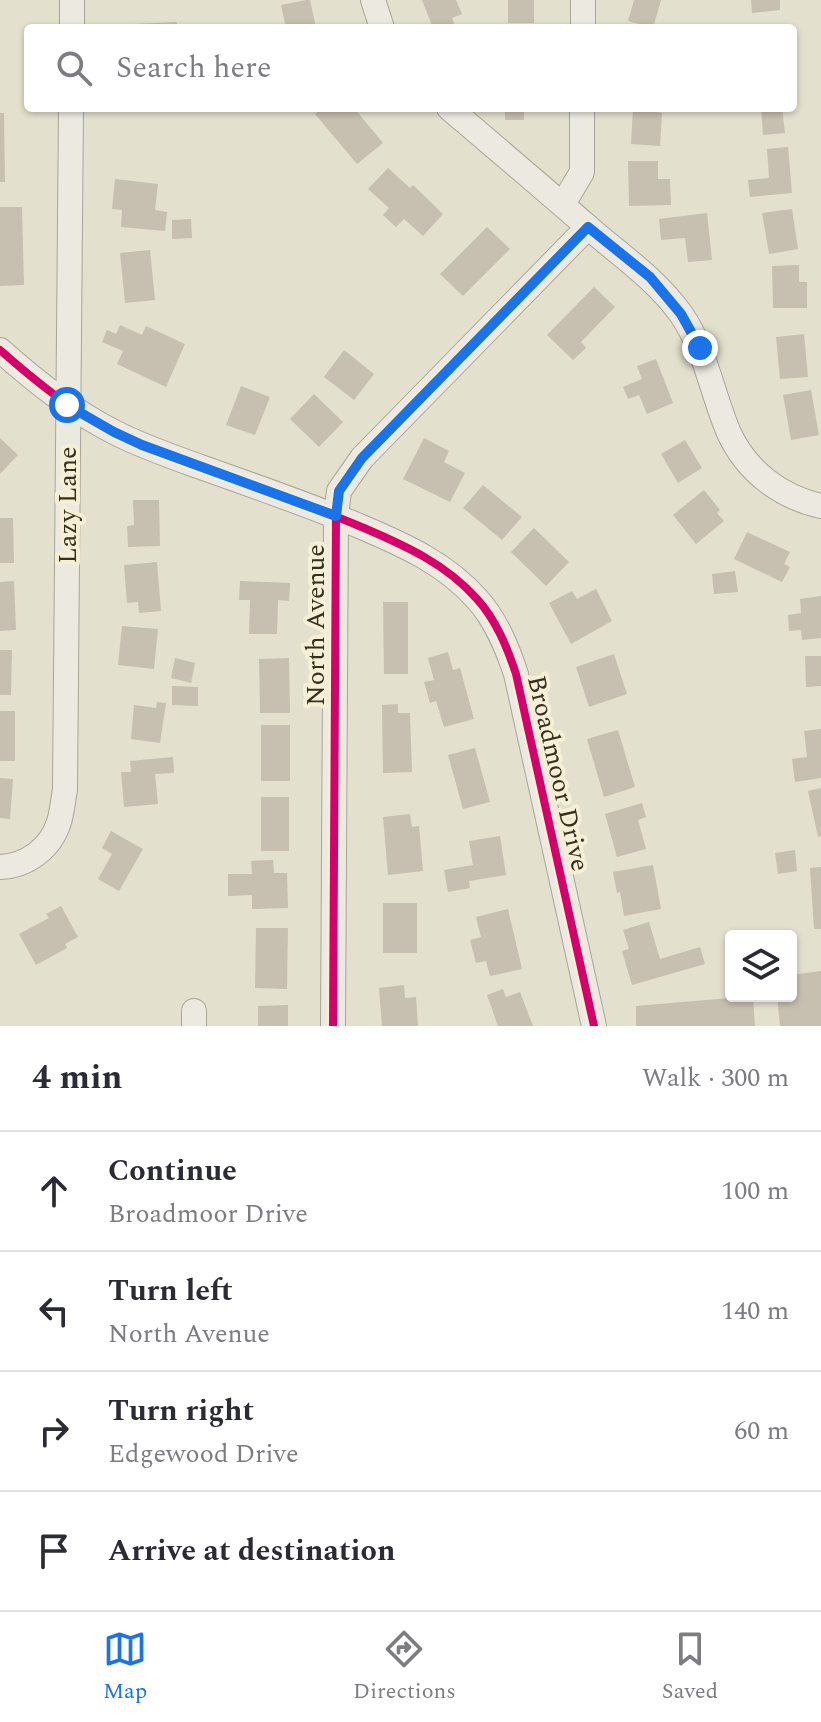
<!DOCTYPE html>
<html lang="en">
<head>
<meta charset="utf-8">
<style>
	body { margin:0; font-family:Spectral,serif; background:#f2f2f3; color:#2b2b33 }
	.controls { position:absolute; right:24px; bottom:24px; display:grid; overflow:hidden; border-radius:8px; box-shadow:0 2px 6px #0004 }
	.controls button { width:72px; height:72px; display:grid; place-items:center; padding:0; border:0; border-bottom:2px solid #e1e1e2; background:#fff; color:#2b2b33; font:40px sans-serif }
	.stop { position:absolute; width:24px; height:24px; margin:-18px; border:6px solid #1a73e8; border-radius:50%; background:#fff }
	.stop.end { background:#1a73e8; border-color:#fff; box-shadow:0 2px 8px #0008 }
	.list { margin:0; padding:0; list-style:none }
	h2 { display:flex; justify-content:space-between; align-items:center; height:104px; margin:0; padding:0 32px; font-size:34px }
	h2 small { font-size:26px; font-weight:400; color:#7c7c81 }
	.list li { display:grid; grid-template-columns:52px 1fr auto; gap:24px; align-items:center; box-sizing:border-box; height:120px; padding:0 32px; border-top:2px solid #e1e1e2 }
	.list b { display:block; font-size:30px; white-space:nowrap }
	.list p { margin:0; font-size:26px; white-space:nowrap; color:#7c7c81 }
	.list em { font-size:26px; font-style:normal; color:#7c7c81 }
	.icon { flex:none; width:44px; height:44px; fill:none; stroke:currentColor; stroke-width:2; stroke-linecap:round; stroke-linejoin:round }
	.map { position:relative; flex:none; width:821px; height:1026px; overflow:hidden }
	.search { position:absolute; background:#fff; box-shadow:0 2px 6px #0004; left:24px; right:24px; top:24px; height:88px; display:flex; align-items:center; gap:20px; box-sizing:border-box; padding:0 28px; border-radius:8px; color:#7c7c81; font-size:30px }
	.sheet { height:584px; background:#fff }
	nav { display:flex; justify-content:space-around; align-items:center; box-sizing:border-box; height:112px; border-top:2px solid #e1e1e2; background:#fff; font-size:22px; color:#7c7c81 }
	nav a { display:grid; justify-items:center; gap:4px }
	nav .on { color:#1a73e8 }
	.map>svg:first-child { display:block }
</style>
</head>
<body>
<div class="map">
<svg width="821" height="1026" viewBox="0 0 821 1026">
	<rect width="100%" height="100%" fill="#e4e0ce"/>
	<!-- building -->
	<g fill="#c7bfaf">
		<polygon points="306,0 310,0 316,28 286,28 281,5"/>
		<polygon points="422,0 456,0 462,14 452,18 456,28 433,28"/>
		<rect x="508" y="0" width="26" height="23"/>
		<polygon points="634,0 661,0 653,28 628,21"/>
		<polygon points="751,0 780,0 780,10 752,13"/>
		<polygon points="177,22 177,28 133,28 133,24"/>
		<polygon points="322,108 354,108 383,143 357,164 315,114"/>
		<rect x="505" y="108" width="19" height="12"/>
		<polygon points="633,108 657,108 657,112 662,113 660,146 631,144"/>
		<polygon points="761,108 782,108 785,133 763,135"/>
		<polygon points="0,113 4,113 5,182 0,182"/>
		<polygon points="788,147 792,193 750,197 748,180 769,178 767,149"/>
		<polygon points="628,161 658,161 658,179 670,179 671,205 629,206"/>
		<polygon points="388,168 410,188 413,185 443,214 423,236 404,219 396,227 383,215 389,208 368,189"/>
		<polygon points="115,179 158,184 155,210 167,212 165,231 121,227 122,210 112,209"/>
		<polygon points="0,207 22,207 24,285 0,286"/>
		<polygon points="792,209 798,249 769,254 762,213"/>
		<polygon points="707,213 712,260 688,262 685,238 661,240 659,219"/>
		<polygon points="191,219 192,238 172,239 172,220"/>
		<polygon points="487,227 510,249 463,296 440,274"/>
		<polygon points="150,250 155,300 125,303 120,253"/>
		<polygon points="799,265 799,282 807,282 807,308 773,308 772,266"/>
		<polygon points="594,287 615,307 581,342 586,348 573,360 547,335"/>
		<polygon points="120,325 142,335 146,326 185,344 166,387 117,364 123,351 102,342 107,330 116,334"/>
		<polygon points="804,334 808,377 780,379 776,337"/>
		<polygon points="344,350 374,374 354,400 324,377"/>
		<polygon points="656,359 673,403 647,414 639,395 628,399 623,387 642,379 637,366"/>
		<polygon points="241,386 270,397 255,435 226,425"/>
		<polygon points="811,390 819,435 791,440 783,395"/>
		<polygon points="314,394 343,422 319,447 290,419"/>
		<polygon points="0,438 18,455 0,474"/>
		<polygon points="424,438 449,451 444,462 465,473 450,502 403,479"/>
		<polygon points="685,440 702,468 678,483 661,454"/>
		<polygon points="483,485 522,517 502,540 463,508"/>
		<polygon points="704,490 720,510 717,513 724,521 696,544 673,515"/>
		<polygon points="133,500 159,500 160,546 128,547 127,526 134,525"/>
		<polygon points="0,518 13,518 14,563 0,563"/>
		<polygon points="534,528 569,562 546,586 511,552"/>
		<polygon points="747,532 790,552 784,564 790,567 782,582 734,559"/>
		<polygon points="157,562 161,611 139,613 138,602 127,603 124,565"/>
		<polygon points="735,571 738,592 714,594 712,574"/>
		<polygon points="14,581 16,630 0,631 0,582"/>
		<polygon points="240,581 290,583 289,601 278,600 277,634 249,634 250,600 239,600"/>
		<polygon points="596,589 612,621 571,644 549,603 572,591 577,599"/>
		<polygon points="821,596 821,638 802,640 801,630 789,631 788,615 801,613 800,599"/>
		<polygon points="383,602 408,602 408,674 384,674"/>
		<polygon points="122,626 158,629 154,669 118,665"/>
		<polygon points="0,650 12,650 11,695 0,695"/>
		<polygon points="448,652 453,670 460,668 474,719 444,727 436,701 430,703 424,682 434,680 428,658"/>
		<polygon points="614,654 627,694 589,707 576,667"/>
		<polygon points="805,656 821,656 821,686 806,687"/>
		<polygon points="175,658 195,663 191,683 171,678"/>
		<polygon points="289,658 290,713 260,713 259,659"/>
		<polygon points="172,686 198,687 198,706 172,705"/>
		<polygon points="157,702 166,703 160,743 131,739 134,705 156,708"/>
		<polygon points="398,704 398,713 410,713 412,772 383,773 382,705"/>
		<rect x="0" y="711" width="15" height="50"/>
		<rect x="261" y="725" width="29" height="56"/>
		<polygon points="821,729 821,778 795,782 792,759 807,757 804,731"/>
		<polygon points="618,730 635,787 604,797 587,739"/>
		<polygon points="475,748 490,802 463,809 448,755"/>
		<polygon points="173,757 174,773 155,774 158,804 124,807 121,772 131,772 130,761"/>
		<polygon points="0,778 13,779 10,819 0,818"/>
		<polygon points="821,788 821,836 818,837 808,791"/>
		<rect x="261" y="797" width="28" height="54"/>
		<polygon points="642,803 646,817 638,820 646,849 617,857 605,814"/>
		<polygon points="410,814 412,827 419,826 423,871 388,875 383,817"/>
		<polygon points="111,831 143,849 119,891 98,879 112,854 102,848"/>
		<polygon points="500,836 506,875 469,881 470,888 448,892 444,870 473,865 469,841"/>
		<polygon points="795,850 797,871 778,874 775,853"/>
		<polygon points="273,860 274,873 287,873 288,908 252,909 252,895 228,896 228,874 252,874 251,861"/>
		<polygon points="653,865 661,909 624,916 620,892 617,893 613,872"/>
		<polygon points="821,867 821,929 814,929 810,868"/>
		<rect x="383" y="903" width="34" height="50"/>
		<polygon points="61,906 78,937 65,944 67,948 36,965 19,934 49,918 46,914"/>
		<polygon points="508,909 522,969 490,976 486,961 476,963 470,940 481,937 476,917"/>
		<polygon points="649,922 660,959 700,947 705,964 632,985 622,951 629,949 623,930"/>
		<polygon points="256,928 288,928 287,989 255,988"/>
		<polygon points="821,971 821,1026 780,1026 777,996 791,996 791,975"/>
		<polygon points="404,985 405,998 416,997 418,1026 382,1026 379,988"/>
		<polygon points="503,989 506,997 520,992 533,1026 498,1026 487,995"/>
		<polygon points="753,996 755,1026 636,1026 636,1006"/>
		<polygon points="288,1005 288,1026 258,1026 258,1006"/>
	</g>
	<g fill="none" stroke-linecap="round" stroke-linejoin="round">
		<!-- minor casing -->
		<g stroke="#a9a597" stroke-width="26">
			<g id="minor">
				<polyline points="373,0 382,28"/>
				<polyline points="72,28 72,0"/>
				<polyline points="583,28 583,0"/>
				<path d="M449,108C495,147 542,187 588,227C620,255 656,279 681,314C706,350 712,394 729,433C747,472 781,497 821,506"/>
				<polyline points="563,204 582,172 582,108"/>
				<path d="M0,350C35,381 71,410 114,432C141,446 170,456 198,466C254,486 310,505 364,528C406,546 446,564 477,599C496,620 507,647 516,674L594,1026"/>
				<path d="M0,867C27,866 51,848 59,822C62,812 63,800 65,790L71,108"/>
				<polyline points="194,1011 194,1026"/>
				<polyline points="333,1026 336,516 339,491 362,458 588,227"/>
			</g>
		</g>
		<!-- minor -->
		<use href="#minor" stroke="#eceae0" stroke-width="24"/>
		<!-- cycleway casing -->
		<g stroke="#f4efd5" stroke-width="13">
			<g id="cycleway">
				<path d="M0,350C35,381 71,410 114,432C141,446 170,456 198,466C254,486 310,505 364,528C406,546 446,564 477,599C496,620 507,647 516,674L594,1026"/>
				<polyline points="333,1026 336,516 339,491 362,458 588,227"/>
			</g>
		</g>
		<!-- cycleway -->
		<use href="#cycleway" stroke="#d6006c" stroke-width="8"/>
	</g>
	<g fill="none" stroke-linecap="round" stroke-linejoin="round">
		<!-- route -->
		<polyline stroke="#1a73e8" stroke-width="10" points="67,405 114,432 142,445 336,516 339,491 362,458 588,227 650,277 681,314 700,348"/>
	</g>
	<g text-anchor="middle" stroke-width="8" stroke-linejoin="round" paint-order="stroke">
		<!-- street labels -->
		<g font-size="26" fill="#382e1f" stroke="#f4efd5">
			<text transform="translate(67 505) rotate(-90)" y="9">Lazy Lane</text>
			<text transform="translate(315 625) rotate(-90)" y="9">North Avenue</text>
			<text transform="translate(559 773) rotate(77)" y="9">Broadmoor Drive</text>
		</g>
	</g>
</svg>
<div class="controls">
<button><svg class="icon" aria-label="layers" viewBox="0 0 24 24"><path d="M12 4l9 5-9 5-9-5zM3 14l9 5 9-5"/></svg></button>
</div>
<div class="stop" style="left:67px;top:405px"></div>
<div class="stop end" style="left:700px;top:348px"></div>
<div class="search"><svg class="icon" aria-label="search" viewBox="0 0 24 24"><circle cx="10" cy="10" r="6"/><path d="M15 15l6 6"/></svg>Search here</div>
</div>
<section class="sheet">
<h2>4 min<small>Walk · 300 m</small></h2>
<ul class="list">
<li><svg class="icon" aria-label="ahead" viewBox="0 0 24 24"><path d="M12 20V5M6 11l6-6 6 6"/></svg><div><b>Continue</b><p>Broadmoor Drive</p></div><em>100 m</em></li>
<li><svg class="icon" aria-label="left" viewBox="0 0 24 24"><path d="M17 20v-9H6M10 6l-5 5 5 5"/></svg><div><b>Turn left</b><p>North Avenue</p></div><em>140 m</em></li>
<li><svg class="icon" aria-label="right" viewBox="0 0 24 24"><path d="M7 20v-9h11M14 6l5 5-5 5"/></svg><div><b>Turn right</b><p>Edgewood Drive</p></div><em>60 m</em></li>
<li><svg class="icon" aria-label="arrive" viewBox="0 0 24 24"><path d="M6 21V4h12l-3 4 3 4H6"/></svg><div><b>Arrive at destination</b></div></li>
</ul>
</section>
<nav>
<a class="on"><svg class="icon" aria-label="map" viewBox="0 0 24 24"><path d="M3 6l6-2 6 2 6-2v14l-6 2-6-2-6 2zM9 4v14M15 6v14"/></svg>Map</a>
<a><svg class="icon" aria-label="directions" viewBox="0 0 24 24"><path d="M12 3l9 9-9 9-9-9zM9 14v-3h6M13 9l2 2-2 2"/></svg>Directions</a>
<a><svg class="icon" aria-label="saved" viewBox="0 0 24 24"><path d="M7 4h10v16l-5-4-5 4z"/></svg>Saved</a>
</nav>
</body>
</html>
